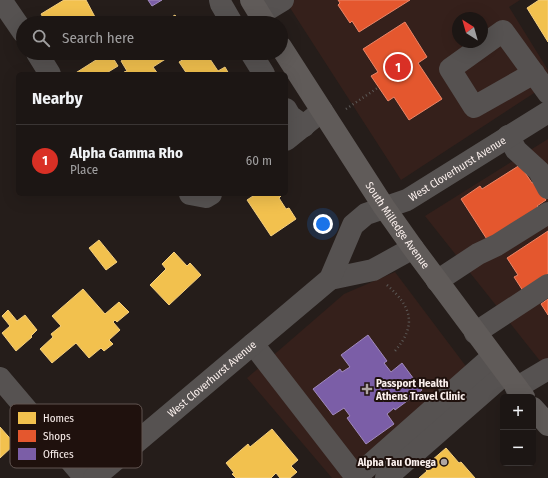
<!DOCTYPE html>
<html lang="en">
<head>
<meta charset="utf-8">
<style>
	body { margin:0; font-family:"Fira Sans Condensed",sans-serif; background:#292322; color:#f1f3f6 }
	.controls { position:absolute; right:12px; bottom:12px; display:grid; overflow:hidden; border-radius:6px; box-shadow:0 4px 16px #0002 }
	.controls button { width:36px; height:36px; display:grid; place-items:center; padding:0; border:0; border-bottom:1px solid #3a3534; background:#1c1614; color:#f1f3f6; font:20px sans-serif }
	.compass { position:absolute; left:452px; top:12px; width:36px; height:36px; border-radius:50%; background:#1c1614; box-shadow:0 4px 16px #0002; rotate:323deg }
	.you { position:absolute; left:323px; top:224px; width:14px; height:14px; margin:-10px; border:3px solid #fff; border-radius:50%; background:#1a73e8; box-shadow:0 0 0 6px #1a73e833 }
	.badge { display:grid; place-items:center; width:26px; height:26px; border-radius:50%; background:#d93025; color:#fff; font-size:13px; font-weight:700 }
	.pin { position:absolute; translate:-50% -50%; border:2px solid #fff; box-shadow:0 1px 4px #0006 }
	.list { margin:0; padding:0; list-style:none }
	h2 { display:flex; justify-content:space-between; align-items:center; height:52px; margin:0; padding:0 16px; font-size:17px }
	h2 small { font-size:13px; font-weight:400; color:#a09fa0 }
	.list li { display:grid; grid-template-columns:26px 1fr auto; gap:12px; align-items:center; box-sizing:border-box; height:72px; padding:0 16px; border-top:1px solid #3a3534 }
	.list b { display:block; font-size:15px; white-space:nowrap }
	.list p { margin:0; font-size:13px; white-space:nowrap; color:#a09fa0 }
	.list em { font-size:13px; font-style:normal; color:#a09fa0 }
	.icon { flex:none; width:22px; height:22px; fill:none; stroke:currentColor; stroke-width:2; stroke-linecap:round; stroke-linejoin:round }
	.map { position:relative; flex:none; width:548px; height:478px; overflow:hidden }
	.search { position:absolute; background:#1c1614; box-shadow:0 4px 16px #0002; left:16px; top:16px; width:272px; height:44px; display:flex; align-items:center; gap:10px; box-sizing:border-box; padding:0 14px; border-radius:22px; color:#a09fa0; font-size:15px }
	.panel { position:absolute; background:#1c1614; box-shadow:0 4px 16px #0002; left:16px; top:72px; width:272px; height:124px; border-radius:6px }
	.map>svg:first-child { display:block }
</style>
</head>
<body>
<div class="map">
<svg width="548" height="478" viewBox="0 0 548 478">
	<rect width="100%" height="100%" fill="#251d1a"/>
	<!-- built -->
	<g fill="#35201b" fill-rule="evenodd">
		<path d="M285,0H520L509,7L548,70V84L401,180ZM458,18H482V42H458Z"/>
		<polygon points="548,139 548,371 425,216"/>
		<polygon points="395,272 480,385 371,478 332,478 247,378 344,294"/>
	</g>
	<!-- homes -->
	<g fill="#f2c14e" stroke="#f5cf7e">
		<polygon points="64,0 86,0 95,17 85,23 46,23 41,14"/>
		<polygon points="539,0 548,0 548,42 527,8"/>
		<polygon points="175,15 180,23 162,23"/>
		<polygon points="107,53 110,53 118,66 105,74 74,74"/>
		<polygon points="129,53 175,53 153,67 158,74 125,74 124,72 127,71 121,61 130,55"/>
		<polygon points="194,53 206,53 218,71 225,67 229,74 187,74 179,62"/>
		<polygon points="256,194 280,194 281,196 279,198 286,209 289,208 296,219 271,236 247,200"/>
		<polygon points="99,240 117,262 106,270 89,248"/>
		<polygon points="174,252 187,266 190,263 201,275 169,305 150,285 166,269 162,264"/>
		<polygon points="83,289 105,314 119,302 129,312 117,322 115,320 113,322 120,330 109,340 113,344 104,351 101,348 89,358 76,343 52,363 40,349 53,337 51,334 61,326 52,316"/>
		<polygon points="8,310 17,321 25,315 37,330 31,336 32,337 16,351 2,333 10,326 2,316"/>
		<polygon points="0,427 15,444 0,458"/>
		<polygon points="272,429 298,460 291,466 297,472 290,478 280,478 276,473 271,478 236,478 232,474 234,473 226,463 248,444 250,447"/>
		<polygon points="446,448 459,463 461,462 475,478 419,478 427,471 424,467"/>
	</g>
	<!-- shops -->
	<g fill="#e4572e" stroke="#eb8567">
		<polygon points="338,0 410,0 359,32 352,21 350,23 338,5 340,3"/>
		<polygon points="405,22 427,57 418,63 442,99 409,120 394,97 388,101 371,76 378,72 363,49"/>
		<polygon points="520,165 532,183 534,182 546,200 537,206 539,208 490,244 461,199 480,186 482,189"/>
		<polygon points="548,231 548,282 525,294 514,277 518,275 507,258"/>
		<polygon points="548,299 548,315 541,304"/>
	</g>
	<!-- offices -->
	<g fill="#7b5ea7" stroke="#a18abc">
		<polygon points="148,0 162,0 152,6"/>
		<polygon points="368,335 387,361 384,363 391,372 402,363 422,390 395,410 394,408 387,414 394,424 366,444 347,418 350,416 344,408 333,415 313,389 340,369 342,372 350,367 341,355"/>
	</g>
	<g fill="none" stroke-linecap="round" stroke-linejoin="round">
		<!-- path -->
		<g stroke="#5b5856" stroke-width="2.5" stroke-dasharray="1 3" stroke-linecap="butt">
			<polyline points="346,109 379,87"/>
			<path d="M387,285C412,307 417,325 395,351"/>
		</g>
		<!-- minor -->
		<g stroke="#565251" stroke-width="22">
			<polyline points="1,0 23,32"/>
			<polyline points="220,0 221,4 232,23"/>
			<polyline points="260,14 283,0"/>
			<polyline points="37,53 50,74"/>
			<polyline points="251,53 264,74"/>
			<polyline points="534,73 474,107 450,69 503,31 548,93"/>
			<polyline points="286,109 290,116 304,126"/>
			<polyline points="508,136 516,150 539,171 548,188"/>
			<polyline points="286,140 322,111"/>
			<polyline points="190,194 206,197 211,194"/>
			<polyline points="330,279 373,270 413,248"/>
			<polyline points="437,281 478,254 497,245 548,213"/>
			<polyline points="475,333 548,285"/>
			<polyline points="253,344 356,477 493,356"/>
			<polyline points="0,378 85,478"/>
			<polyline points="516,388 548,369"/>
			<path id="s1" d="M94,478L330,279L353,225L366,214L407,200L548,112"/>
			<polyline points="386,478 506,373"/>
		</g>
		<!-- major -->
		<g stroke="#605b59" stroke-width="22">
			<polyline points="251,0 265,23"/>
			<path id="s2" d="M281,47L384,207L413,248L524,397"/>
			<polyline points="533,408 548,425"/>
		</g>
	</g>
	<!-- markers -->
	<g fill="#b0a6a3" stroke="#1f110d" stroke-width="1.5">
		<path d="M365 383h4v4h4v4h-4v4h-4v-4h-4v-4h4z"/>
		<circle cx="444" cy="462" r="4"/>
	</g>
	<g text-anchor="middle" stroke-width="4" stroke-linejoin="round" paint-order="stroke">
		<!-- street labels -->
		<g font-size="11" fill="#fbf0ed" stroke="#1f110d">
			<text dy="4" stroke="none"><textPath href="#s1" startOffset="487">West Cloverhurst Avenue</textPath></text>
			<text dy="4" stroke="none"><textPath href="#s2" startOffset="213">South Milledge Avenue</textPath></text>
			<text dy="4" stroke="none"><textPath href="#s1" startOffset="154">West Cloverhurst Avenue</textPath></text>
		</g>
		<!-- poi labels -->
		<g font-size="11" font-weight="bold" fill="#fbf0ed" stroke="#1f110d" text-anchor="start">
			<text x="376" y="387">Passport Health<tspan x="376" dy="13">Athens Travel Clinic</tspan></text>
			<text x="436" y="466" text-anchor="end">Alpha Tau Omega</text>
		</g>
	</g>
	<!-- legend -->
	<rect x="10" y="404" width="132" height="64" rx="6" fill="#1f110d" stroke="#615450" stroke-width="1"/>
	<rect x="18" y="412" width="18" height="12" fill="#f2c14e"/>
	<rect x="18" y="430" width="18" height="12" fill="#e4572e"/>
	<rect x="18" y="448" width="18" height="12" fill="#7b5ea7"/>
	<g font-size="11" fill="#fbf0ed">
		<text x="43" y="422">Homes</text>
		<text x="43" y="440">Shops</text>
		<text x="43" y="458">Offices</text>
	</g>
</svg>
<div class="controls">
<button>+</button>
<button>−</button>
</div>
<svg class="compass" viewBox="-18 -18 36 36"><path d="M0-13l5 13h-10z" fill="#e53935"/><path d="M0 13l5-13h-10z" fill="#a09fa0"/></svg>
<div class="you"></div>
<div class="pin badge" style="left:398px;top:67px">1</div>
<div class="search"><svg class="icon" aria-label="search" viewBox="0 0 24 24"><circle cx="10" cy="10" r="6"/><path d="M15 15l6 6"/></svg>Search here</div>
<section class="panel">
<h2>Nearby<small></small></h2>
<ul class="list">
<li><span class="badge">1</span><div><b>Alpha Gamma Rho</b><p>Place</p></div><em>60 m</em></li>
</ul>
</section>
</div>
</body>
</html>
